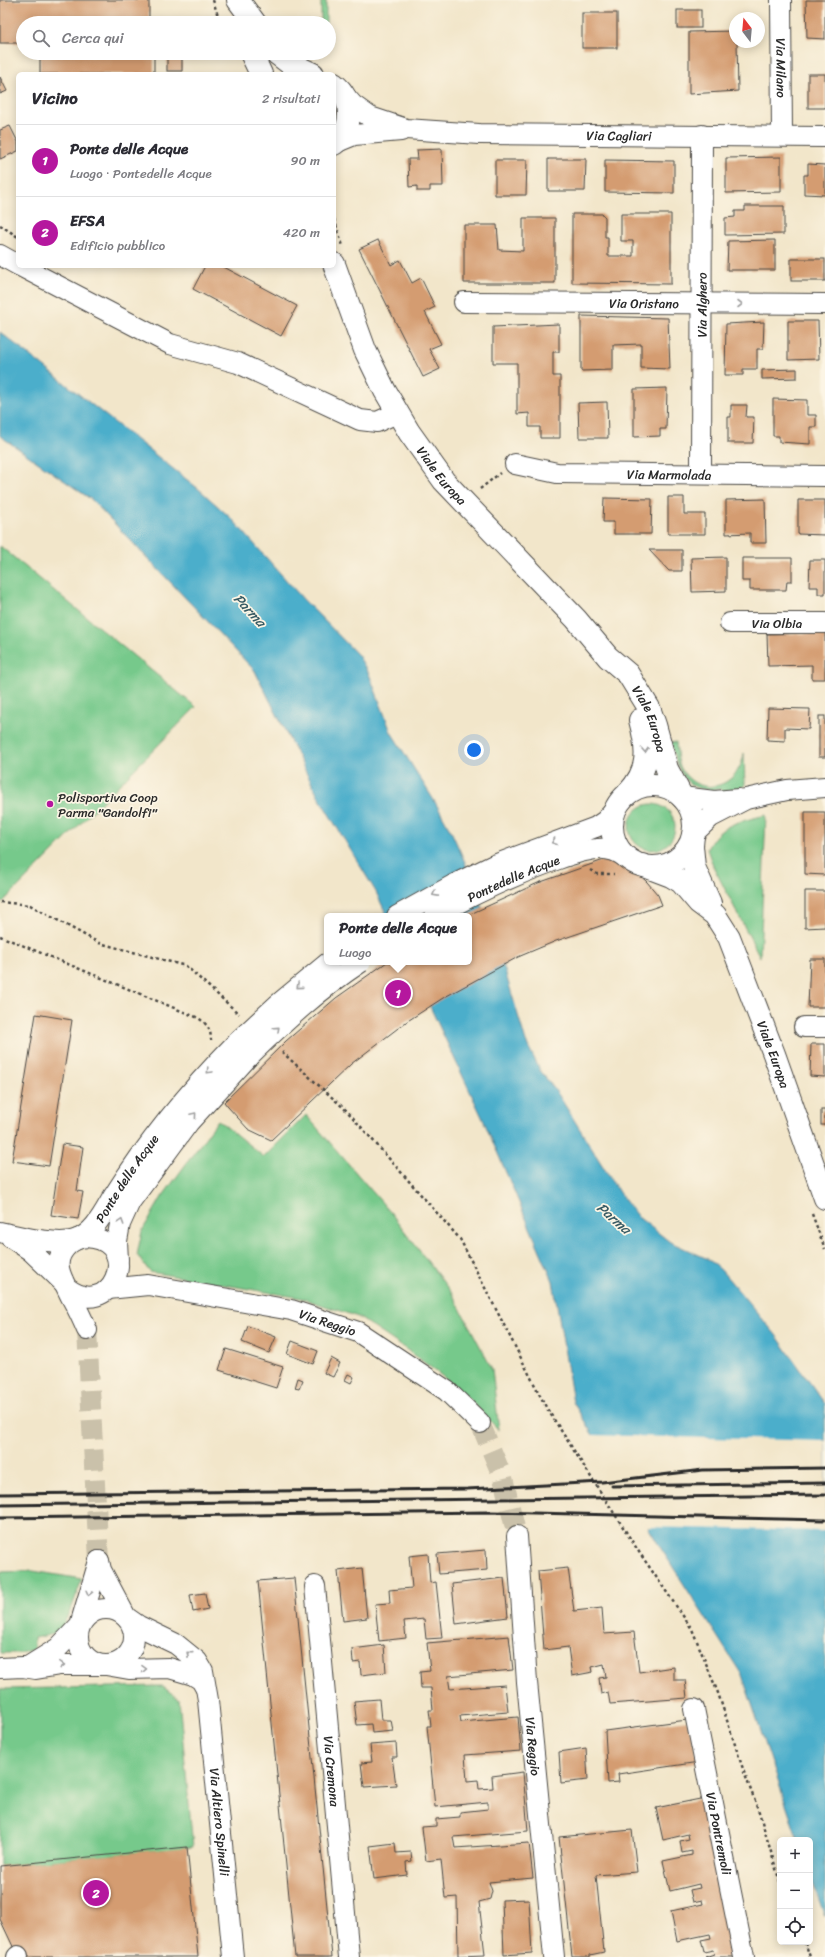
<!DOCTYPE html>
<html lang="it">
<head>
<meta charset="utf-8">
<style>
	body { margin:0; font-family:Sriracha,sans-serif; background:#f7f7f7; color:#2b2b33 }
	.controls { position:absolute; right:12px; bottom:12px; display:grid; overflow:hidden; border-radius:6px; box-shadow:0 2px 10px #0003 }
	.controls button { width:36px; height:36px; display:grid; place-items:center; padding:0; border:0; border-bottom:1px solid #e1e1e2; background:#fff; color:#2b2b33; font:20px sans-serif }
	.compass { position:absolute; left:729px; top:12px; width:36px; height:36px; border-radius:50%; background:#fff; box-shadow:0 2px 10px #0003; rotate:344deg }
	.you { position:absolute; left:474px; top:750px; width:14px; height:14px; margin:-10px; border:3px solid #fff; border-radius:50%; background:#1a73e8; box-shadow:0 0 0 6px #1a73e833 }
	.badge { display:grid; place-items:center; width:26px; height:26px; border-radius:50%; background:#b5179e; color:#fff; font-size:13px; font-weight:700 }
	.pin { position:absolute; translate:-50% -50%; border:2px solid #fff; box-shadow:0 1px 4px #0006 }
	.popup { position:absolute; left:324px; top:913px; width:148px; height:52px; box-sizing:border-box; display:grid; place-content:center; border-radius:6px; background:#fff; filter:drop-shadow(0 1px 3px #0005); font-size:13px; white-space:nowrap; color:#7c7c81 }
	.popup b { font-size:15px; color:#2b2b33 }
	.popup::after { content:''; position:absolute; left:50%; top:100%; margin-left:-8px; border:8px solid transparent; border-top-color:#fff }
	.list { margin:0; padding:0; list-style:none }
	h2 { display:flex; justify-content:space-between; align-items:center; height:52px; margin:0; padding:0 16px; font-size:17px }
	h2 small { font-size:13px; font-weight:400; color:#7c7c81 }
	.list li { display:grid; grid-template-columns:26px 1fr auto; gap:12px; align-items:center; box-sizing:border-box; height:72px; padding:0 16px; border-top:1px solid #e1e1e2 }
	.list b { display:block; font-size:15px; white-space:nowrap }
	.list p { margin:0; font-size:13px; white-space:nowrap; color:#7c7c81 }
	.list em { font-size:13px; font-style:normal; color:#7c7c81 }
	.icon { flex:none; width:22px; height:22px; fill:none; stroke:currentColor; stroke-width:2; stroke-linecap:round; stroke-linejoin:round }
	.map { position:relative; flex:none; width:825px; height:1957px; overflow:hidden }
	.search { position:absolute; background:#fff; box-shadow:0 2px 10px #0003; left:16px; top:16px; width:320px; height:44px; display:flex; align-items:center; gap:10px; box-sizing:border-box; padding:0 14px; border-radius:22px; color:#7c7c81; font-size:15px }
	.panel { position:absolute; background:#fff; box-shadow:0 2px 10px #0003; left:16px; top:72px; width:320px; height:196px; border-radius:6px }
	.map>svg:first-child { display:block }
</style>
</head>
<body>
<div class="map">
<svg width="825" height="1957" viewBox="0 0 825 1957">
	<rect width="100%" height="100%" fill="#fcf5e5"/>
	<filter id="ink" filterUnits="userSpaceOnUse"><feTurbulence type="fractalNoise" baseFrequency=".025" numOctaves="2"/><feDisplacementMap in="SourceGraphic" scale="8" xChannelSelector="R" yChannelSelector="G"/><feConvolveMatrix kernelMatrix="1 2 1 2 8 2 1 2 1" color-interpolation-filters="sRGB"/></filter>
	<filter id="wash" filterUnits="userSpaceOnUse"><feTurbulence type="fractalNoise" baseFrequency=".012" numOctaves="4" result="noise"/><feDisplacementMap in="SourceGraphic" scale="16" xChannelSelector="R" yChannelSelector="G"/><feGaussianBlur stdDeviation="0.9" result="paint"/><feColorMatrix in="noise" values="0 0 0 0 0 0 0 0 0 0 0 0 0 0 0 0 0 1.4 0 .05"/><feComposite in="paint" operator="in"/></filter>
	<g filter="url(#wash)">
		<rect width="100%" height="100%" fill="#f2e6ca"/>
		<!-- green -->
		<g fill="#76c98b" stroke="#507a5b">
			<rect x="321" y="0" width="5" height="23"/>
			<polygon points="0,546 196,707 3,902 0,902"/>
			<path d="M676,742C677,749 677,757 679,764C694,800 739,790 744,753L745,786L722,792L721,789C686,795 678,772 671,743Z"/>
			<circle cx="652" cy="827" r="23"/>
			<path d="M766,815L760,957L713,866L707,849C720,823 739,822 766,815Z"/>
			<polygon points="306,1115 391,1213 453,1295 492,1369 499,1430 459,1389 413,1354 358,1317 301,1298 150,1272 137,1255 142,1231 162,1197 218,1120 264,1157"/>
			<polygon points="33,1571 82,1579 72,1607 59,1633 34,1638 34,1649 21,1653 0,1653 0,1572"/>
			<polygon points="162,1686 179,1699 193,1847 0,1866 0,1689"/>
		</g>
		<!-- water -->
		<polygon fill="#4baecb" stroke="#3b6c7b" points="0,332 200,490 233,520 303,599 358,655 369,674 391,732 435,802 451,831 464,860 499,951 526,1042 540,1070 558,1094 620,1194 638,1217 670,1242 708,1259 721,1270 776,1335 825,1404 825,1917 810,1875 810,1840 798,1840 742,1675 660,1547 573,1402 553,1281 482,1117 409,962 469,962 469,916 387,916 376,892 318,796 255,671 92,500 0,436"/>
		<!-- pier -->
		<polygon fill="#f2e6ca" points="591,1435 825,1441 825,1531 646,1527"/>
		<g id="blocks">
			<!-- building -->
			<g fill="#d49c71">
				<polygon points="0,0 149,0 149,23 23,23 23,43 0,43"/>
				<polygon points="806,0 825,0 825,39 807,38"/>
				<rect x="677" y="10" width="24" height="18"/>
				<rect x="582" y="13" width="35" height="35"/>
				<polygon points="735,31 735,42 737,42 738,91 689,94 689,32"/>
				<rect x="40" y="53" width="114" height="21"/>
				<rect x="167" y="55" width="15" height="16"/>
				<rect x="808" y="74" width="17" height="34"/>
				<polygon points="0,77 7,91 0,94"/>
				<polygon points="10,126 18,142 18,151 0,159 0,130"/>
				<polygon points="442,149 443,186 430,186 430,191 417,191 417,186 409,187 408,159 418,159 417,150"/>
				<polygon points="781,157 781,192 726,193 726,158"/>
				<polygon points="548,159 586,159 585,191 548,191"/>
				<polygon points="495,160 527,160 526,195 495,195"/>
				<polygon points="605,160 674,161 674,193 605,192"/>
				<polygon points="808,164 825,165 825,195 804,194 804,175 808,175"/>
				<polygon points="745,206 784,206 784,234 725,235 725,218 735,217 735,211 745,211"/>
				<polygon points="572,214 602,214 605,217 605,237 608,237 608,256 633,256 633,241 621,241 621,214 671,214 671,284 572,283"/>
				<polygon points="523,218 555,218 555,283 464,283 464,225 497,225 499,250 523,251"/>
				<polygon points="378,240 391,265 400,260 412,283 421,278 435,307 425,312 441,344 429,349 440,369 423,377 359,249"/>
				<polygon points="775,240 775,270 727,270 728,241"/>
				<rect x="791" y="259" width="34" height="22"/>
				<polygon points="205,266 222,266 297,306 281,336 193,289"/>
				<polygon points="581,316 668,318 670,369 641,368 641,344 613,345 613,370 581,371"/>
				<polygon points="788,321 818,321 819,359 788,360"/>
				<polygon points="764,322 763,349 757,349 757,369 743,369 743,375 725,375 726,324"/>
				<polygon points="559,324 559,352 553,352 553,376 560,376 560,438 540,438 540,427 529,427 529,413 517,414 517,363 493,363 493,327"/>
				<polygon points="797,369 797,378 762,379 762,370"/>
				<polygon points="667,388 666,429 660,429 660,436 634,437 634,389"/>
				<polygon points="773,399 807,400 807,415 816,415 816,427 810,427 810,444 779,442 779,436 773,436"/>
				<polygon points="607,402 608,438 579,438 578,403"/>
				<polygon points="731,405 747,405 746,417 754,417 753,443 728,443 728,417 731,417"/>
				<polygon points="668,497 684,497 684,514 705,514 705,534 668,534"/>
				<polygon points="604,498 652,499 651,534 614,534 614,522 603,522"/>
				<polygon points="765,499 766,543 750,543 750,533 726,534 726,500"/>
				<polygon points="798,500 825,500 825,535 798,534"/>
				<polygon points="649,550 682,550 682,571 669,571"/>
				<polygon points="726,557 726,591 692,592 691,558"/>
				<polygon points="742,558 792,558 792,581 787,581 786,590 750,590 750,581 742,581"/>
				<polygon points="810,560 825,560 825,594 818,594 818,587 809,587"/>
				<polygon points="825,633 825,679 812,679 812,665 768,666 767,634"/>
				<polygon points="768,708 810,709 809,729 785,728 785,741 767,740"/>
				<rect x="819" y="716" width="6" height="41"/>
				<polygon points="805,812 825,812 825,875 805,874"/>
				<polygon points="618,855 647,882 658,895 662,905 556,941 518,957 443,998 406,1022 351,1064 271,1140 248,1129 228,1107 224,1102 286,1041 336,998 387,962 469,962 469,916 466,916 538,883"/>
				<polygon points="805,891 825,891 825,927 805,928"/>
				<polygon points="810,959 825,959 825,1007 808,1007"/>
				<polygon points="36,1014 72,1020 49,1166 12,1161"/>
				<polygon points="811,1044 825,1044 825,1077 810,1076"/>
				<rect x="821" y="1110" width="4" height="15"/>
				<polygon points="62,1144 83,1147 77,1191 83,1192 78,1219 51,1215"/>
				<polygon points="248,1326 276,1337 269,1353 242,1342"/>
				<polygon points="292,1341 318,1351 313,1364 287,1354"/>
				<polygon points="226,1349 283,1367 276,1388 219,1370"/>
				<polygon points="331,1358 340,1363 333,1377 324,1373"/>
				<polygon points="348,1374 354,1377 351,1383 345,1380"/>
				<polygon points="298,1378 303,1380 299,1389 295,1388"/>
				<polygon points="486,1550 487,1570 439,1574 437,1554"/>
				<polygon points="428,1554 430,1583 436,1582 442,1638 426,1639 424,1619 404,1621 406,1638 379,1641 375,1604 390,1603 389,1590 412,1588 409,1556"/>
				<polygon points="362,1568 367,1618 343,1621 338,1571"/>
				<polygon points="568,1568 574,1611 602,1608 604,1634 634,1632 639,1672 674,1667 674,1680 685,1680 687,1698 610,1704 608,1692 601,1694 599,1678 606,1677 604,1664 592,1667 593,1672 572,1676 568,1647 544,1650 538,1571"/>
				<polygon points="294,1578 332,1957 295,1957 258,1581"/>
				<polygon points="504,1578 508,1617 456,1624 452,1584"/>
				<polygon points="205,1593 208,1609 193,1612 190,1595"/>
				<polygon points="509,1636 513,1670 448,1676 450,1689 505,1685 508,1712 460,1716 461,1722 518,1717 521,1751 465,1755 467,1781 478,1780 479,1789 493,1788 492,1776 523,1772 528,1831 453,1837 455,1848 529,1843 533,1878 489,1882 492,1891 490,1899 479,1902 485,1955 458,1956 457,1897 445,1898 441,1859 426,1861 422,1827 436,1826 436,1819 460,1817 460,1812 488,1809 488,1802 435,1807 427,1726 431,1726 429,1710 433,1710 431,1688 421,1688 420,1672 430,1671 427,1643"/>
				<polygon points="384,1645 386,1672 361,1675 360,1662 353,1663 352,1649"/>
				<polygon points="379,1699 381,1720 391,1720 393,1731 372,1733 371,1724 357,1725 354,1701"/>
				<polygon points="687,1720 699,1762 618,1774 619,1782 608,1783 605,1731"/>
				<polygon points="396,1743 397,1757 392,1757 396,1785 364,1787 361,1763 372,1762 370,1745"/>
				<polygon points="586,1748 588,1780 561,1783 559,1752"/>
				<polygon points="705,1798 739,1957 705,1957 714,1954 713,1950 704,1952 701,1940 711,1938 710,1934 677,1941 671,1911 703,1904 702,1900 693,1902 690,1890 700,1888 699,1884 670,1891 663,1861 692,1855 692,1851 682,1853 680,1841 689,1839 688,1834 663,1840 656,1808"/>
				<polygon points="632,1830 637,1872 596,1875 604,1952 590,1955 590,1957 572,1957 559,1837"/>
				<polygon points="395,1843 396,1853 411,1852 412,1861 406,1862 407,1875 374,1879 370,1846"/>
				<polygon points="187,1847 198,1957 18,1957 0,1919 0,1866"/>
				<polygon points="529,1899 532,1953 504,1955 502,1900"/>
			</g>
		</g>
	</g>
	<g filter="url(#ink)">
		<use href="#blocks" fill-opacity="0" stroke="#494743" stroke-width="1"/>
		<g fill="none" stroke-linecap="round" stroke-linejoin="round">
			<!-- minor-tunnel -->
			<g stroke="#cac1aa" stroke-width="20" stroke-dasharray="20 10" stroke-linecap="butt">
				<polyline points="87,1330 99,1561"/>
				<polyline points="480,1423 503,1478 517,1536"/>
			</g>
			<!-- minor casing -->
			<g stroke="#494743" stroke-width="22">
				<g id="minor">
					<path id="s1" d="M781,0L782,136"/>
					<path id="s2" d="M345,96L353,105L370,117L406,129L479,134L825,137"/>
					<polyline points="337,142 354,135 401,131"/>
					<polyline points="0,255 18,265"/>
					<polyline points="20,266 170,344 238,363 360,420 377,422 397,413"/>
					<path id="s3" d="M464,302L825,304"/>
					<path id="s4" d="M515,464L557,473L825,476"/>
					<path id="s5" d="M701,474L702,135"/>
					<path id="s6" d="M730,623H825"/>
					<polyline points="682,797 714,801 739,799"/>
					<polyline points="694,833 711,817 746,799 787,790 825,787"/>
					<polyline points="397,916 453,885 494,865 596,827 605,821 615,810"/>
					<path id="s7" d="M434,916C472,895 512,876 553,861C567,856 582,850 597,849C607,848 617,851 625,857"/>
					<polyline points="804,1027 825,1027"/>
					<path id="s8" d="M0,1232C20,1236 56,1246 75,1240C94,1234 104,1212 113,1197C148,1141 190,1090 236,1043"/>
					<polyline points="10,1237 31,1251 63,1282"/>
					<polyline points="118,1260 117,1241 120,1224 130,1202 189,1122 249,1056"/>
					<path d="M67,1288C111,1322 142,1246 93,1238C84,1236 75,1239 68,1245C50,1262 62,1277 70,1295C76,1306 82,1318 87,1330"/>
					<path id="s9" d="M108,1289L148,1285L291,1310L358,1332L447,1391L480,1423"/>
					<path id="s10" d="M517,1536L527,1682L554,1957"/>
					<path id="s11" d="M99,1561L101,1570L126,1617L139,1626L176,1644L197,1661L203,1671L208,1700L233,1957"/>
					<path id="s12" d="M315,1586L349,1957"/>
					<circle cx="106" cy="1637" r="28"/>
					<polyline points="29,1666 58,1648 80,1625 99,1561"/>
					<polyline points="0,1668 23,1667 36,1669 60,1665 106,1665 129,1669 169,1668 193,1675 201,1680 205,1687"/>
					<path id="s13" d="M694,1709L744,1957"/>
					<polyline points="17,1957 18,1956"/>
				</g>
			</g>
			<!-- major casing -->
			<g stroke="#494743" stroke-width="24">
				<g id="major">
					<polyline points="238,0 255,23"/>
					<polyline points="251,53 261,74"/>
					<polyline points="276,53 289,63 313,74"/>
					<path d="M334,84C354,99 354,129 334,144"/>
					<path id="s14" d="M334,264L365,350L385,391L409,432L444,481L576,619L608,657L628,674L649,708L655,725L667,769L682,797"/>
					<circle cx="653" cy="826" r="41"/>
					<path d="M628,793C650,770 648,750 640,720"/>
					<polyline points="693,835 692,846 694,867 710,903"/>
					<path id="s15" d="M642,865L671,876L681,882L699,903L715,915L729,937L774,1054L825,1198"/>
				</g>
			</g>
			<!-- path -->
			<g stroke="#494743" stroke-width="2.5" stroke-dasharray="3 3" stroke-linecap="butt">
				<polyline points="213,0 220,23"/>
				<polyline points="334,219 343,246"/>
				<polyline points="0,225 18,237"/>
				<polyline points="480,489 500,473"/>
				<polyline points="590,870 597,874 614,874"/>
				<polyline points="0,902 30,905 99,943 186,966 239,1014"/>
				<path d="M0,936L196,1017C206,1022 211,1029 211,1040"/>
				<polyline points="282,1052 347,1111 460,1239 546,1407 639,1552 692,1629 718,1693 744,1772 759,1812 780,1882"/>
				<polyline points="812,1214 825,1249"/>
				<polyline points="805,1942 810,1957"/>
			</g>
			<!-- minor -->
			<use href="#minor" stroke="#fff" stroke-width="20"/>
			<!-- major -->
			<use href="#major" stroke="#fff" stroke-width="22"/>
			<!-- rail -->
			<g stroke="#2b2b2b" stroke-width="3">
				<polyline points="612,1486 825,1483"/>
				<polyline points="0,1494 467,1489 602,1482 703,1470 825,1468"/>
				<polyline points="0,1505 825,1495"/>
				<polyline points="0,1518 489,1512 825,1520"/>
			</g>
			<!-- minor-bridge casing -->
			<g stroke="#494743" stroke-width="22" stroke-linecap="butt">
				<g id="minor-bridge">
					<polyline points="236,1043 277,1005 329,962"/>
					<path d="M249,1056C284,1022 320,989 361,962"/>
				</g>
			</g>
			<!-- minor-bridge -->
			<use href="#minor-bridge" stroke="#fff" stroke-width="20"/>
		</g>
		<!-- one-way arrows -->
		<defs><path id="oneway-chevron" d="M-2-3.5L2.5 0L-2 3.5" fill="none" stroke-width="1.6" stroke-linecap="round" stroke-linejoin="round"/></defs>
		<g stroke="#a0a0a0">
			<use href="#oneway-chevron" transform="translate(740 304)"/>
			<use href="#oneway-chevron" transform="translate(645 750) rotate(87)"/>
			<use href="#oneway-chevron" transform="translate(554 842) rotate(160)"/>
			<use href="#oneway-chevron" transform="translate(435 894) rotate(152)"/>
			<use href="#oneway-chevron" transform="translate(299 986) rotate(140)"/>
			<use href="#oneway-chevron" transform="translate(277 1029) rotate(-42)"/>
			<use href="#oneway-chevron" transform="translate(209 1071) rotate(133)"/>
			<use href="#oneway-chevron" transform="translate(194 1115) rotate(-50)"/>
			<use href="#oneway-chevron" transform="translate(121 1222) rotate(-72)"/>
			<use href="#oneway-chevron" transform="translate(89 1593) rotate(103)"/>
			<use href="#oneway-chevron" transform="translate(189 1654) rotate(-140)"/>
			<use href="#oneway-chevron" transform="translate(62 1665) rotate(-3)"/>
			<use href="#oneway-chevron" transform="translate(144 1669) rotate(-1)"/>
		</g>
	</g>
	<!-- markers -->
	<circle fill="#b5179e" stroke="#fcf5e5" stroke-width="1.5" cx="50" cy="804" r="4"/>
	<g text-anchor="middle" stroke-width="3.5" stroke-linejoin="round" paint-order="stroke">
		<!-- street labels -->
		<g font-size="13" fill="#2b2b2b" stroke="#fcf5e5">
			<text dy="5" stroke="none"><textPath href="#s1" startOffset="68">Via Milano</textPath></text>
			<text dy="5" stroke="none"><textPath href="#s2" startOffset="284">Via Cagliari</textPath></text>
			<text dy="5" stroke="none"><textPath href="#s3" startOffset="180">Via Oristano</textPath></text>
			<text dy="5" stroke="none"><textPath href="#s5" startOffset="169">Via Alghero</textPath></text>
			<text dy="5" stroke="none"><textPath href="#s4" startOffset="155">Via Marmolada</textPath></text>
			<text dy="5" stroke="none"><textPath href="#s14" startOffset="239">Viale Europa</textPath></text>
			<text dy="5" stroke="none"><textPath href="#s6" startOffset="47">Via Olbia</textPath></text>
			<text dy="5" stroke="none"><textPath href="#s14" startOffset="562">Viale Europa</textPath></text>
			<text dy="5" stroke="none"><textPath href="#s7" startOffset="88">Pontedelle Acque</textPath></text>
			<text dy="5" stroke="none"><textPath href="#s15" startOffset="242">Viale Europa</textPath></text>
			<text dy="5" stroke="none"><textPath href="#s8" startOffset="158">Ponte delle Acque</textPath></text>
			<text dy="5" stroke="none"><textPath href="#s9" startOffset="224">Via Reggio</textPath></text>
			<text dy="5" stroke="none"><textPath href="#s10" startOffset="211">Via Reggio</textPath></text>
			<text dy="5" stroke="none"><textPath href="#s12" startOffset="186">Via Cremona</textPath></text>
			<text dy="5" stroke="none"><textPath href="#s11" startOffset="310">Via Altiero Spinelli</textPath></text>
			<text dy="5" stroke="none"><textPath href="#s13" startOffset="127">Via Pontremoli</textPath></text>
		</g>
		<!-- poi labels -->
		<g font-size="13" fill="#2b2b2b" stroke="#fcf5e5" text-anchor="start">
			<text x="58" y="802">Polisportiva Coop<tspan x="58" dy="15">Parma "Gandolfi"</tspan></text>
		</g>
		<!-- water labels -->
		<g font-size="14" font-style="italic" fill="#365963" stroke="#fcf5e5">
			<text transform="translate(250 610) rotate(47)" y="5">Parma</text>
			<text transform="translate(614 1218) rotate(41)" y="5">Parma</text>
		</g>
	</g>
</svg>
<div class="controls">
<button>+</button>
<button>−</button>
<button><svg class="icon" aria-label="locate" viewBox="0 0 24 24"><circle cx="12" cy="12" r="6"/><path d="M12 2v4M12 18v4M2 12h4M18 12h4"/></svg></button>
</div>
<svg class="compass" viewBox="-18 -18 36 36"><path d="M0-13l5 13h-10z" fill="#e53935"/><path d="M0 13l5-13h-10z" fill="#7c7c81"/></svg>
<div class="you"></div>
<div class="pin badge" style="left:398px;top:993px">1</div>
<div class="popup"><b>Ponte delle Acque</b>Luogo</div>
<div class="pin badge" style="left:96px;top:1893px">2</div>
<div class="search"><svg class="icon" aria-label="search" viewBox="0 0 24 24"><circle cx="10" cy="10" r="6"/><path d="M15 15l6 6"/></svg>Cerca qui</div>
<section class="panel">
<h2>Vicino<small>2 risultati</small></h2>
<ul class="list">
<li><span class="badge">1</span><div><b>Ponte delle Acque</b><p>Luogo · Pontedelle Acque</p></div><em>90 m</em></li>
<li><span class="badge">2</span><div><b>EFSA</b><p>Edificio pubblico</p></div><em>420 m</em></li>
</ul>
</section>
</div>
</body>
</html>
